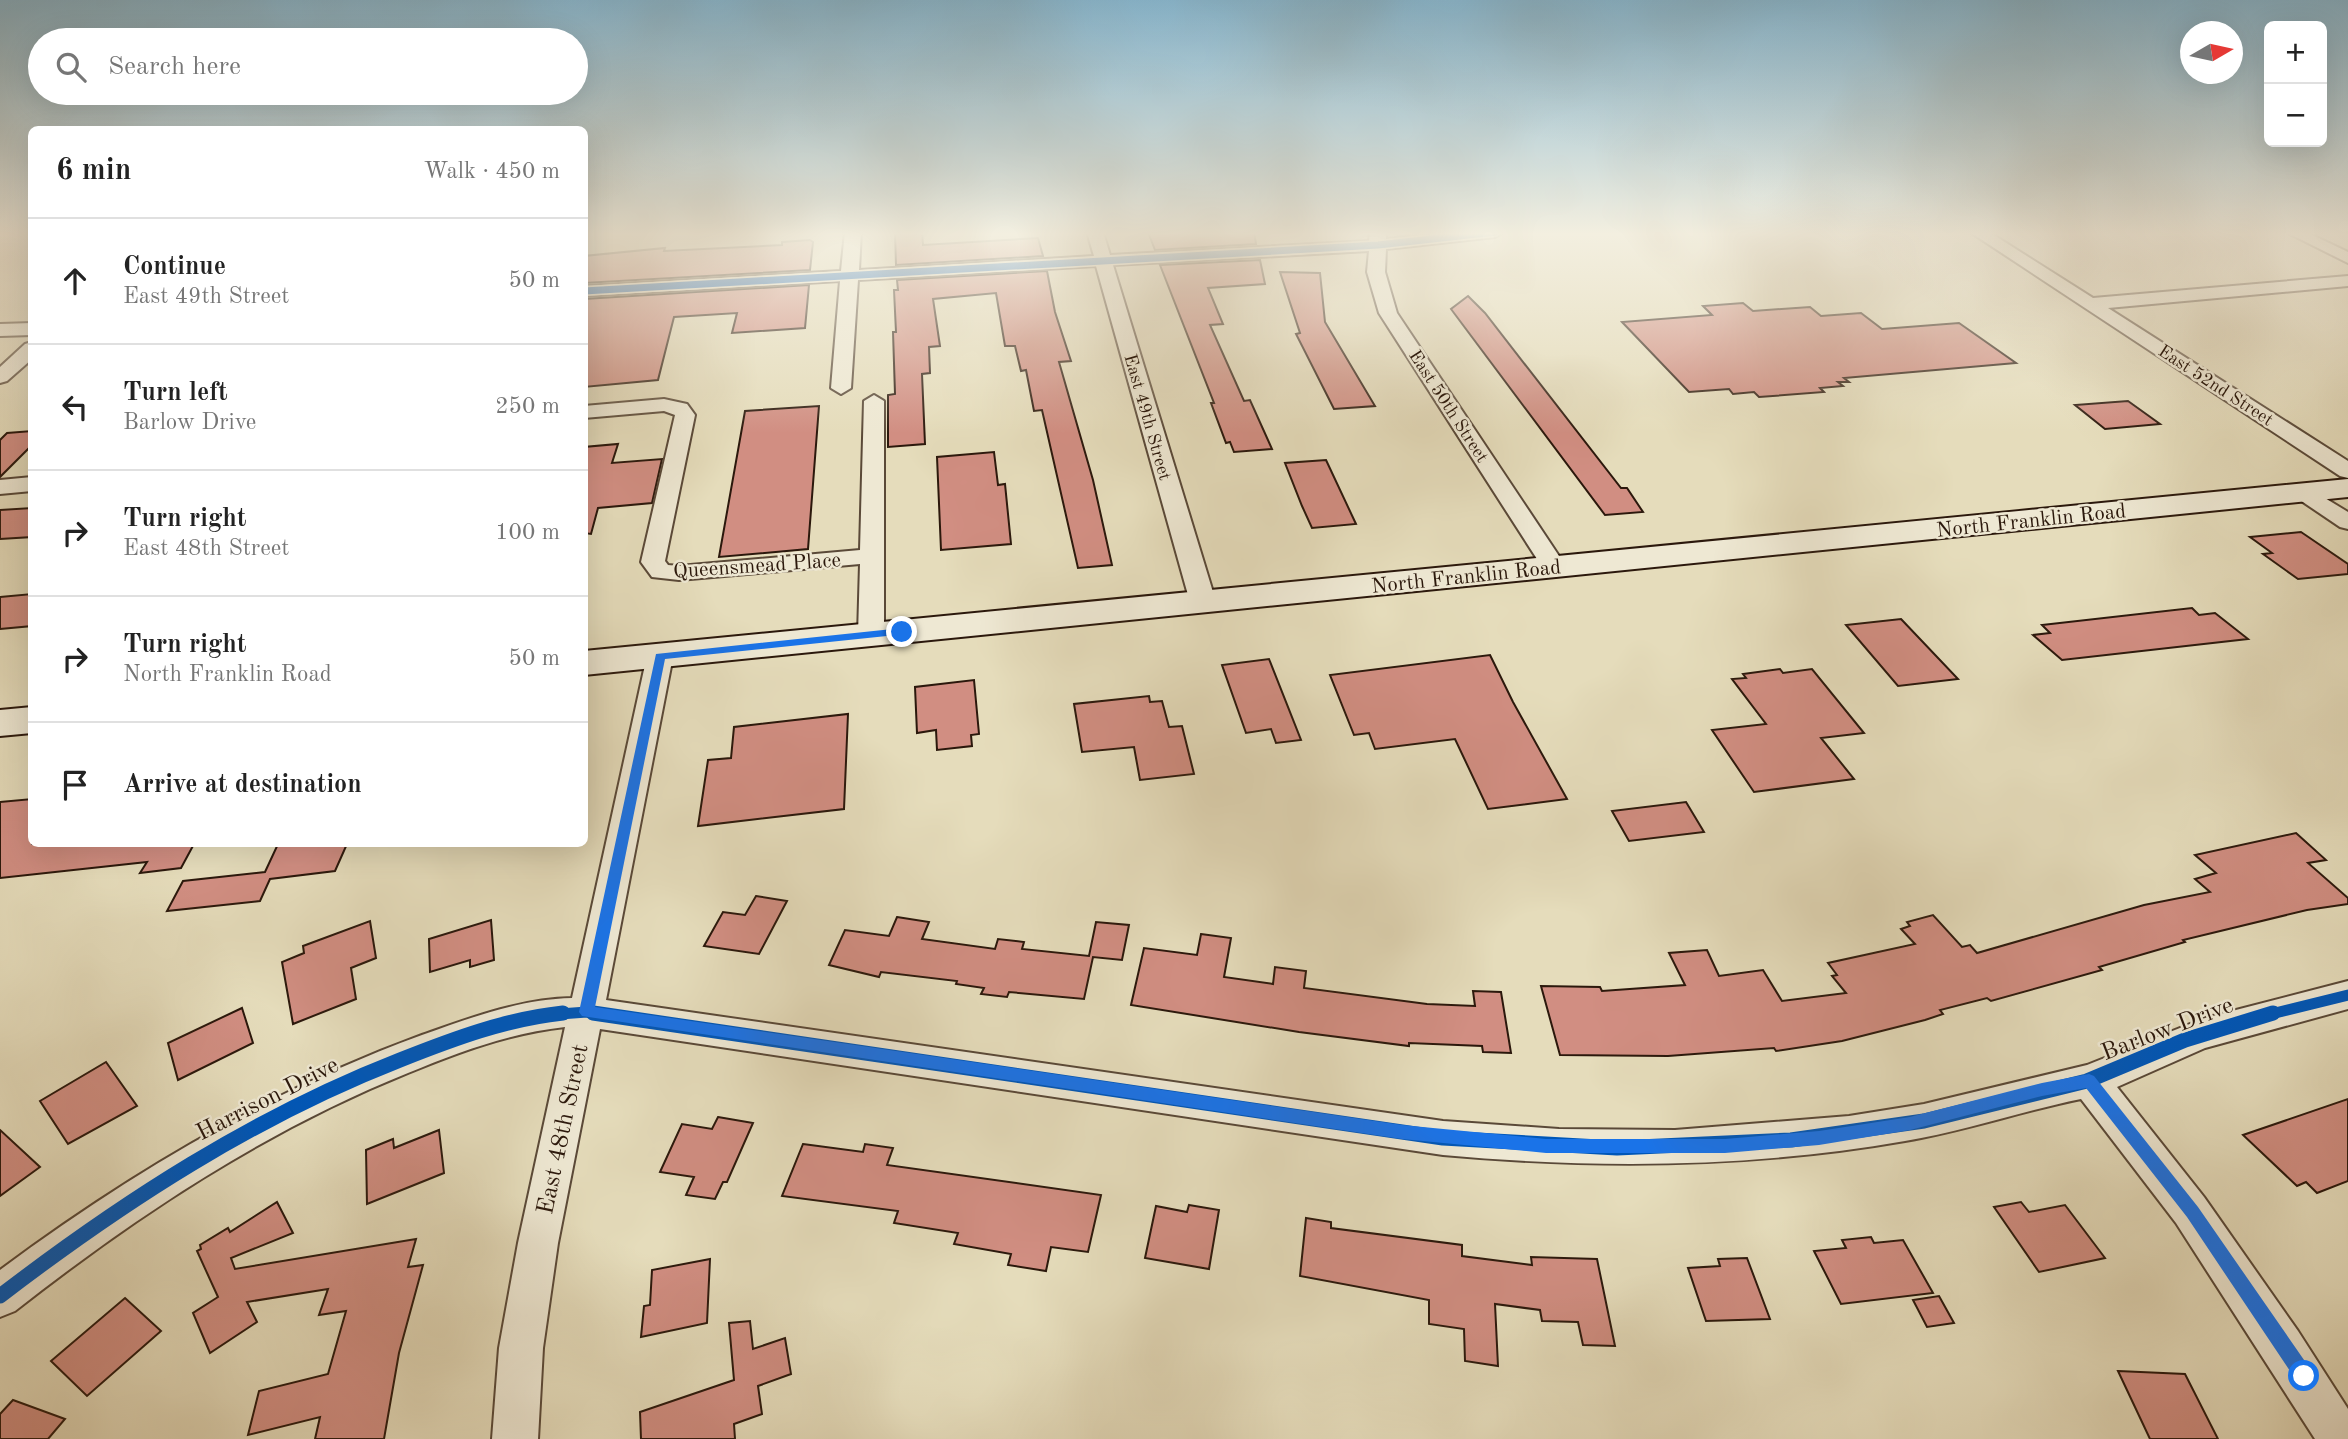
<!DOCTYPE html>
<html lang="en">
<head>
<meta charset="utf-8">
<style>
	body { margin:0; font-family:"Old Standard TT",serif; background:#f2f2f2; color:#222 }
	.controls { position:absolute; right:21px; top:21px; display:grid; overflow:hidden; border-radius:10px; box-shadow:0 7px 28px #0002 }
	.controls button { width:63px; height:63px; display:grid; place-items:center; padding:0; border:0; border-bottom:2px solid #e0e0e0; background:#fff; color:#222; font:35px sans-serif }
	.compass { position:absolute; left:2180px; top:21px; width:63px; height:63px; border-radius:50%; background:#fff; box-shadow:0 7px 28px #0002; rotate:81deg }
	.stop { position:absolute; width:21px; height:21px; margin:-16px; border:5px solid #1a73e8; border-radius:50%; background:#fff }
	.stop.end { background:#1a73e8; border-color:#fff; box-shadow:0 2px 7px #0008 }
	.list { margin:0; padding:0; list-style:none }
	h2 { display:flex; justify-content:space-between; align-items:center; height:91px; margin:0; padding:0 28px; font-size:30px }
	h2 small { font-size:23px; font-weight:400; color:#767676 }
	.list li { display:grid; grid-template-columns:46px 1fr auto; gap:21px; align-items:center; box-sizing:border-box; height:126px; padding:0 28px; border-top:2px solid #e0e0e0 }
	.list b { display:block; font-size:26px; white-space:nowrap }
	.list p { margin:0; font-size:23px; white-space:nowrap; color:#767676 }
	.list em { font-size:23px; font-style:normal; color:#767676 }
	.icon { flex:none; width:38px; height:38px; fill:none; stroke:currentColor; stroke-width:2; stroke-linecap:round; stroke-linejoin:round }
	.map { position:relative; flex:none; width:2348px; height:1439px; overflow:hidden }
	.search { position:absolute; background:#fff; box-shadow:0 7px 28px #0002; left:28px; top:28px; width:560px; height:77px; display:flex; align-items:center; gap:18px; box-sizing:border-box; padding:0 24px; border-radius:38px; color:#767676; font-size:26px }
	.panel { position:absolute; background:#fff; box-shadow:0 7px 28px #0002; left:28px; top:126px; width:560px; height:721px; border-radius:10px }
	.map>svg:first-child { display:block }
</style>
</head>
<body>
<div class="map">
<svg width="2348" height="1439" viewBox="0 0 2348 1439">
	<rect width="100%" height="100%" fill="#e5dcbb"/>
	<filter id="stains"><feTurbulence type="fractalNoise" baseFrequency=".00286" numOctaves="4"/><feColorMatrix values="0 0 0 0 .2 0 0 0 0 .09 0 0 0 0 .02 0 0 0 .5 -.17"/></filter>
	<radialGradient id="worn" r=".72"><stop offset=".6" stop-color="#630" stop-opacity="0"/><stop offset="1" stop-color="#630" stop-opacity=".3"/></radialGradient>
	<!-- building -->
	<g fill="#d18e82" stroke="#2b180c" stroke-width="2">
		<polygon points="895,232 922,232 923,245 1038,238 1043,256 896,265"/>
		<polygon points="1148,232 1254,232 1256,244 1155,250"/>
		<polygon points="810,240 813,242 810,270 584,283 584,256 665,248 664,251 782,245 782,242"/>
		<polygon points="1260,260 1265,284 1208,288 1223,324 1210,325 1244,401 1250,400 1272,449 1234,452 1230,442 1226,443 1211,403 1214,403 1160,265"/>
		<polygon points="1047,271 1055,312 1071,361 1059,362 1093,480 1112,565 1078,568 1042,410 1034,411 1026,370 1021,371 1015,346 1005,346 996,293 933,299 940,346 929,347 930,373 922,374 925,444 888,447 888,395 895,394 893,332 896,332 894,290 898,290 897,280"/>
		<polygon points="1280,272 1320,273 1325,322 1375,406 1334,409 1296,334 1300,333"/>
		<polygon points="809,285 805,328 732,333 737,313 674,317 658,380 584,387 584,299"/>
		<polygon points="1468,296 1485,313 1621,488 1627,488 1643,512 1605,515 1451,309"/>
		<polygon points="1743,303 1753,311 1810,307 1821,316 1861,313 1882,329 1959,323 2016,363 1844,378 1849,382 1838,382 1843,386 1820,388 1824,392 1759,397 1754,392 1733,394 1729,389 1689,392 1622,322 1712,315 1703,306"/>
		<polygon points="2128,401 2160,424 2105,429 2075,405"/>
		<polygon points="819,406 808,549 719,557 745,411"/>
		<polygon points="32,431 32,445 0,477 0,440 7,433"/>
		<polygon points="618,444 612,463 662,459 652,503 598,508 591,534 584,533 584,447"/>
		<polygon points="994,452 998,485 1005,484 1011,544 941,550 937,457"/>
		<polygon points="1326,460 1356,524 1312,528 1302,506 1285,463"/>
		<polygon points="32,508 32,537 0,539 0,510"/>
		<polygon points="2301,532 2348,564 2348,574 2298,579 2263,554 2272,553 2250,537"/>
		<polygon points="32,594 32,626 0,629 0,597"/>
		<polygon points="2192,608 2199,615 2215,613 2248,639 2062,660 2033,635 2050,633 2042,625"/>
		<polygon points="1901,619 1958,679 1898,686 1846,625"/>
		<polygon points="1490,655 1513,702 1567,799 1488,809 1455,739 1375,749 1369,733 1354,735 1330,675"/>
		<polygon points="1269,659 1301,740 1276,743 1271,729 1246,733 1222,665"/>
		<polygon points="1780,669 1783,673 1812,669 1864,733 1821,738 1854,779 1754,792 1712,730 1766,724 1732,679 1746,678 1743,674"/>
		<polygon points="974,680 979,734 971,735 972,746 937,750 936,730 917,733 915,687"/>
		<polygon points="1149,696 1150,702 1162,701 1169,727 1182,726 1194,774 1140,780 1134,747 1082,752 1074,704"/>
		<polygon points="848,714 844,809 698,826 708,760 731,758 734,727"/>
		<polygon points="32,799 32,844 194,844 181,868 140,873 147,862 0,878 0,802"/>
		<polygon points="1686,802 1704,832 1629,841 1612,811"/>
		<polygon points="2296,833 2326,860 2308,863 2348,898 2348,904 2307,910 2183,940 2185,942 2099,967 2102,970 1991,1001 1987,998 1940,1010 1943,1014 1925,1020 1842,1041 1776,1051 1774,1048 1668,1056 1560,1055 1541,986 1600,987 1602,991 1685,985 1669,953 1707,950 1719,976 1763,970 1782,1001 1846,993 1832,976 1837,975 1828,963 1915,944 1901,929 1910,926 1907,922 1933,915 1962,947 1970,945 1977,953 2144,905 2210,892 2195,879 2216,873 2195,855"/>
		<polygon points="278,844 347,844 335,871 270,879 260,901 167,911 183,881 265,872"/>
		<polygon points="756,896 787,901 759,954 704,946 723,912 745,915"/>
		<polygon points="897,917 929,922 922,939 995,949 998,939 1024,942 1022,949 1089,956 1096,922 1129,925 1122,960 1093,957 1084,999 1009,992 1007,997 981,994 984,988 956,984 957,981 881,972 879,977 829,965 845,930 889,936"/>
		<polygon points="491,920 494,960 470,967 470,960 430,972 429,939"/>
		<polygon points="370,921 376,958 351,968 356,999 293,1024 282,962 304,953 303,946"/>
		<polygon points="1201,934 1231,938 1224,977 1273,984 1275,967 1306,971 1304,988 1427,1004 1475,1006 1473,991 1501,992 1511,1053 1483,1052 1482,1046 1409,1043 1409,1046 1299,1032 1131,1005 1144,948 1197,955"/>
		<polygon points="242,1008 253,1043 178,1080 168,1043"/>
		<polygon points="106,1062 137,1106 68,1144 40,1101"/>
		<polygon points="2348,1099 2348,1181 2317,1193 2306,1182 2297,1186 2243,1135"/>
		<polygon points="718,1117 753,1123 727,1182 723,1182 715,1199 686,1195 694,1177 660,1172 682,1124 712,1129"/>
		<polygon points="0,1130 40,1167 0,1196"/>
		<polygon points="439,1130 444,1173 367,1204 366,1150 393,1139 394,1148"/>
		<polygon points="803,1144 863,1152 865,1144 893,1148 887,1165 1101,1195 1088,1252 1051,1247 1046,1271 1008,1265 1011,1254 954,1244 958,1233 894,1223 898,1211 782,1196"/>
		<polygon points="277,1202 293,1233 231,1258 235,1269 416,1239 408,1267 423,1265 399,1353 384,1439 315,1439 320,1417 248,1435 259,1391 328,1374 346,1311 319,1315 328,1289 247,1302 257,1322 210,1353 193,1313 218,1297 197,1251 201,1249 200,1245 228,1228 230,1232"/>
		<polygon points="2021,1202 2029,1212 2065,1205 2105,1258 2039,1272 1994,1207"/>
		<polygon points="1189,1205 1219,1210 1209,1269 1145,1258 1156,1206 1187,1212"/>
		<polygon points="1306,1218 1331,1222 1331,1228 1462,1245 1462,1256 1532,1265 1531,1257 1597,1259 1615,1346 1583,1345 1578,1322 1542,1321 1540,1310 1495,1304 1498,1366 1465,1361 1464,1329 1429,1324 1429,1300 1300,1276"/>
		<polygon points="1871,1237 1874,1243 1903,1240 1933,1293 1841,1304 1814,1251 1846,1248 1842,1240"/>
		<polygon points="1747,1258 1770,1319 1706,1321 1688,1268 1720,1266 1718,1259"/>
		<polygon points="710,1259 707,1323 641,1337 644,1306 650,1305 652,1270"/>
		<polygon points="1939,1296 1954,1323 1927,1327 1913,1300"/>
		<polygon points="125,1298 161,1331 87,1396 51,1361"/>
		<polygon points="750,1321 753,1349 785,1338 791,1374 758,1386 762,1414 734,1424 735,1439 641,1439 640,1412 734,1380 729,1323"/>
		<polygon points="2118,1371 2185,1374 2218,1439 2150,1439"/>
		<polygon points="13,1400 65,1419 48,1439 0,1439 0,1414"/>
	</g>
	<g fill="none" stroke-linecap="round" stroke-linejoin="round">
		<!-- minor casing -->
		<g stroke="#5a4938" stroke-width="4">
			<g id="minor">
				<polygon points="845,232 861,232 859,270 1094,256 1087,232 1103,232 1110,255 1369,241 1370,232 1386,232 1386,239 1454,232 1503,232 1495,237 1386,249 1385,272 1397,313 1567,568 1564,573 1546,573 1379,313 1367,272 1369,251 1113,265 1216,602 1212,607 1194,607 1190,602 1096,266 858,280 851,388 841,394 831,388 840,281 584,296 584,286 841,271"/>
				<polygon points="1970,232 1989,232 2093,298 2348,276 2348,286 2108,308 2348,461 2348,478 2340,476"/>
				<polygon points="2286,232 2306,232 2348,252 2348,263"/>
				<polygon points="32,323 32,335 0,336 0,324"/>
				<polygon points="32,342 32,359 7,381 0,383 0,367 25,344"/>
				<polygon points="874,395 884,401 884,635 880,641 862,641 858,635 860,564 679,580 652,577 641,562 675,415 664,411 584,418 584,406 664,399 687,404 695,415 665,561 668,565 679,566 860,550 864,401"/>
				<polygon points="32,477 32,491 0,494 0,480"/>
				<polygon points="2305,486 2348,512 2348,529 2340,527 2297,498 2294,493"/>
				<path d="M660,648L669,650L673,656L606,1000L1443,1121L1559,1129L1675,1130L1849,1116L1924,1104L2087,1065L2205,1018L2348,981V1009L2205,1048L2117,1087L2204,1197L2298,1331L2348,1409V1439H2315L2176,1223L2081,1099C2022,1111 1964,1131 1905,1141C1751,1168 1598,1169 1443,1155L600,1029L558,1243L543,1348L538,1439H492L499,1348L518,1243L565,1027C510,1033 459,1052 408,1073C264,1131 136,1216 15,1311L0,1317V1270C130,1173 269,1091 422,1035C470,1018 520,999 572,998L647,656L651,650Z"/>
			</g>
		</g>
		<!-- secondary casing -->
		<g stroke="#2b180c" stroke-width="4">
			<g id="secondary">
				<polygon points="2348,479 2348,497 584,675 584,651"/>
				<polygon points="32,707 32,733 0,736 0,710"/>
			</g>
		</g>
		<!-- minor -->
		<use href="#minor" fill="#eee8d3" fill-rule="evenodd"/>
		<!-- secondary -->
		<use href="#secondary" fill="#eee8d3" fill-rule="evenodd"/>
		<!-- cycleway-far2 casing -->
		<g stroke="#eee8d3" stroke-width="10">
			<polyline id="cycleway-far2" points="584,291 1378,245 1495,232"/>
		</g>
		<!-- cycleway-far1 casing -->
		<g stroke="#eee8d3" stroke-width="16">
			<g id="cycleway-far1">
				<polyline points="546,1015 587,1012 605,1015"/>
				<polyline points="2267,1015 2348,995"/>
			</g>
		</g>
		<!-- cycleway casing -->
		<g stroke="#eee8d3" stroke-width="19">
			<g id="cycleway">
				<polyline points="593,1013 1443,1138 1617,1148 1791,1140 1924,1121 2087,1081 2185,1040 2273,1013"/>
				<path d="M0,1296C124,1201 254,1117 400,1060C453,1039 506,1019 563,1013"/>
			</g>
		</g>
		<!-- cycleway-far2 -->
		<use href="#cycleway-far2" stroke="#0057b8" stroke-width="7"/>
		<!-- cycleway-far1 -->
		<use href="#cycleway-far1" stroke="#0057b8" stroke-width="11"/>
		<!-- cycleway -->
		<use href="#cycleway" stroke="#0057b8" stroke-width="15"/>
	</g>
	<!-- sky -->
	<linearGradient id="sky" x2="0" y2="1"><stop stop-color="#87b7d0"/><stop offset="0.54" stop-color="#f3efe0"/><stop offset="1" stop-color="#f3efe0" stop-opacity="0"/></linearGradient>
	<rect width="2348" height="433" fill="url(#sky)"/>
	<!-- route -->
	<polygon fill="#1a73e8" points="902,628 908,632 906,634 665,659 595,1007 1402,1125 1546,1139 1725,1139 1819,1131 1910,1117 2042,1083 2089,1074 2094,1076 2198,1207 2311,1370 2313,1376 2311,1383 2304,1385 2298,1383 2187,1217 2086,1088 2042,1096 1910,1130 1819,1145 1725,1153 1546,1153 1402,1139 582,1016 579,1012 656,654"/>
	<g text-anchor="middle" stroke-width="5" stroke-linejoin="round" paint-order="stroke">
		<!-- far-street labels -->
		<g font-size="18" fill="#2b180c" stroke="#eee8d3">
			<text transform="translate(2216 385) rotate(33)" y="6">East 52nd Street</text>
			<text transform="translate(1449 406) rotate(57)" y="6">East 50th Street</text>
			<text transform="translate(1148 417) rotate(74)" y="6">East 49th Street</text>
		</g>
		<!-- street labels -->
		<g font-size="21" fill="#2b180c" stroke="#eee8d3">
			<text transform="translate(2031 520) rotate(-6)" y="7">North Franklin Road</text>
			<text transform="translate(757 565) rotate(-4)" y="7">Queensmead Place</text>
			<text transform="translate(1466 576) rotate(-6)" y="7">North Franklin Road</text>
		</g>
		<!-- near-street labels -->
		<g font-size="24" fill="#2b180c" stroke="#eee8d3">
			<text transform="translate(2167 1028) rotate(-21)" y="8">Barlow Drive</text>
			<text transform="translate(267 1098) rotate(-27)" y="8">Harrison Drive</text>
			<text transform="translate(562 1129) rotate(-78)" y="8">East 48th Street</text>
		</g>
	</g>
	<rect width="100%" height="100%" filter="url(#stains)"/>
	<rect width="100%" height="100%" fill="url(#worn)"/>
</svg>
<div class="controls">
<button>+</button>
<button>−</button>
</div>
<svg class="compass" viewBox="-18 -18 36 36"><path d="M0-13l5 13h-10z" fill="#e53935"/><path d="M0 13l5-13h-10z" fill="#767676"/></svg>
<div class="stop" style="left:2304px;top:1376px"></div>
<div class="stop end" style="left:902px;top:632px"></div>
<div class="search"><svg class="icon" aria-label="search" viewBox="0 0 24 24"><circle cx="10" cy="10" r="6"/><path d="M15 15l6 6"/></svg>Search here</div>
<section class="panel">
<h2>6 min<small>Walk · 450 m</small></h2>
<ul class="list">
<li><svg class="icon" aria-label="ahead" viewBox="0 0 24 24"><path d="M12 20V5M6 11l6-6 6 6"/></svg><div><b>Continue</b><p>East 49th Street</p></div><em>50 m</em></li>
<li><svg class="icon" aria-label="left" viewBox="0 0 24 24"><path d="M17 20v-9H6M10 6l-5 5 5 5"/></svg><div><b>Turn left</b><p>Barlow Drive</p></div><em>250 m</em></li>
<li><svg class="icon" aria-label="right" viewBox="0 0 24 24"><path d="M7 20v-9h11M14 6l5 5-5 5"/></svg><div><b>Turn right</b><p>East 48th Street</p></div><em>100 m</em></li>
<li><svg class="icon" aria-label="right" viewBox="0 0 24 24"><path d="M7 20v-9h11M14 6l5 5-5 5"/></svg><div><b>Turn right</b><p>North Franklin Road</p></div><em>50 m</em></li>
<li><svg class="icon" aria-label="arrive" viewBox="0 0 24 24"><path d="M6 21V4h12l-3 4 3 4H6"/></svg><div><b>Arrive at destination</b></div></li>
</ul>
</section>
</div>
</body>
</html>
